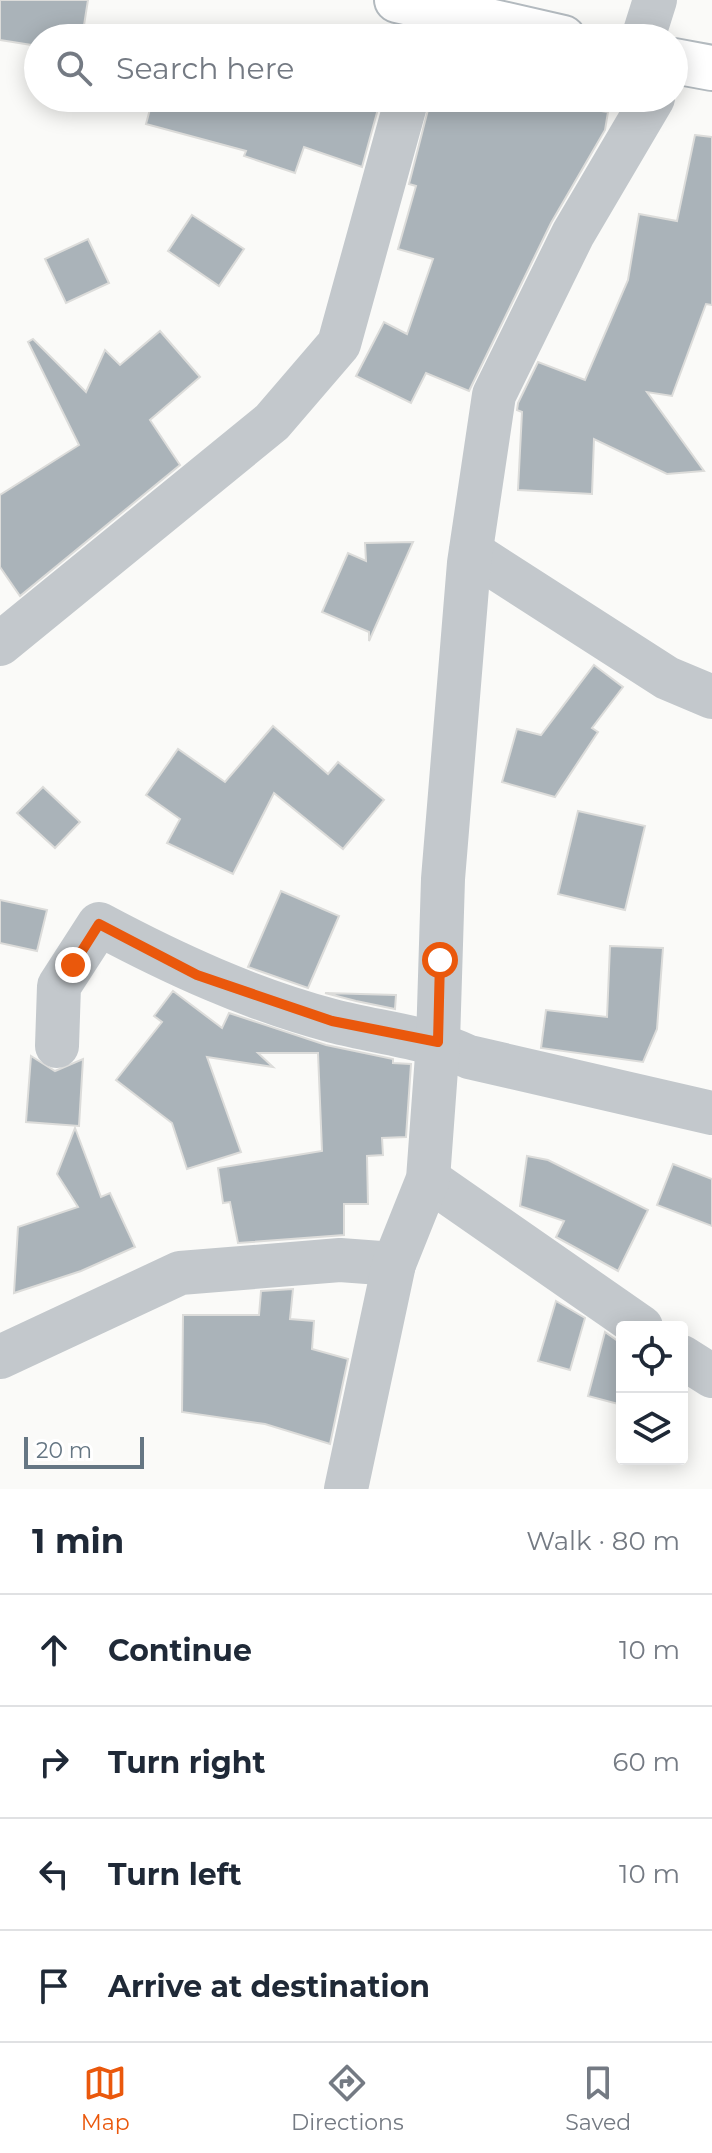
<!DOCTYPE html>
<html lang="en">
<head>
<meta charset="utf-8">
<style>
	body { margin:0; font-family:Montserrat,sans-serif; background:#f2f2f3; color:#1f2937 }
	.controls { position:absolute; right:24px; bottom:24px; display:grid; overflow:hidden; border-radius:8px; box-shadow:0 4px 20px #0003 }
	.controls button { width:72px; height:72px; display:grid; place-items:center; padding:0; border:0; border-bottom:2px solid #e0e1e3; background:#fff; color:#1f2937; font:40px sans-serif }
	.scale { position:absolute; left:24px; bottom:20px; width:120px; box-sizing:border-box; padding-left:8px; border:4px solid #657683; border-top:0; font-size:22px; line-height:28px; white-space:nowrap; color:#657683; -webkit-text-stroke:6px #fff; paint-order:stroke }
	.stop { position:absolute; width:24px; height:24px; margin:-18px; border:6px solid #ea580c; border-radius:50%; background:#fff }
	.stop.end { background:#ea580c; border-color:#fff; box-shadow:0 2px 8px #0008 }
	.list { margin:0; padding:0; list-style:none }
	h2 { display:flex; justify-content:space-between; align-items:center; height:104px; margin:0; padding:0 32px; font-size:34px }
	h2 small { font-size:26px; font-weight:400; color:#747a83 }
	.list li { display:grid; grid-template-columns:52px 1fr auto; gap:24px; align-items:center; box-sizing:border-box; height:112px; padding:0 32px; border-top:2px solid #e0e1e3 }
	.list b { display:block; font-size:30px; white-space:nowrap }
	.list em { font-size:26px; font-style:normal; color:#747a83 }
	.icon { flex:none; width:44px; height:44px; fill:none; stroke:currentColor; stroke-width:2; stroke-linecap:round; stroke-linejoin:round }
	.map { position:relative; flex:none; width:712px; height:1489px; overflow:hidden }
	.search { position:absolute; background:#fff; box-shadow:0 4px 20px #0003; left:24px; right:24px; top:24px; height:88px; display:flex; align-items:center; gap:20px; box-sizing:border-box; padding:0 28px; border-radius:44px; color:#747a83; font-size:30px }
	.sheet { height:552px; background:#fff }
	nav { display:flex; justify-content:space-around; align-items:center; box-sizing:border-box; height:112px; border-top:2px solid #e0e1e3; background:#fff; font-size:22px; color:#747a83 }
	nav a { display:grid; justify-items:center; gap:4px }
	nav .on { color:#ea580c }
	.map>svg:first-child { display:block }
</style>
</head>
<body>
<div class="map">
<svg width="712" height="1489" viewBox="0 0 712 1489">
	<rect width="100%" height="100%" fill="#fafaf8"/>
	<!-- building -->
	<g fill="#aab3b9" stroke="#dcdcda" stroke-width="2">
		<polygon points="0,0 88,0 82,38 38,38 38,46 0,40"/>
		<polygon points="153,98 381,98 362,167 304,147 295,173 244,156 246,151 146,124"/>
		<polygon points="431,98 514,98 608,112 605,130 551,223 469,391 426,373 411,403 356,376 384,322 407,334 433,259 398,249 416,186 409,184"/>
		<polygon points="695,135 712,137 712,305 706,304 672,396 647,392 704,471 667,474 594,439 592,494 518,490 522,412 517,410 518,403 538,362 585,380 628,280 639,214 677,221"/>
		<polygon points="192,215 244,249 219,286 168,251"/>
		<polygon points="88,239 109,283 66,303 45,259"/>
		<polygon points="160,331 200,377 150,420 180,465 20,596 0,567 0,495 79,445 28,342 33,339 86,392 105,350 120,365"/>
		<polygon points="413,542 369,641 369,632 322,612 348,553 366,561 365,543"/>
		<polygon points="594,665 623,687 592,728 598,732 555,797 502,782 517,729 541,735"/>
		<polygon points="273,726 328,774 338,762 384,800 343,849 274,793 233,874 167,843 180,819 146,795 178,749 225,782"/>
		<polygon points="43,787 80,822 55,848 17,813"/>
		<polygon points="578,811 645,826 625,910 558,894"/>
		<polygon points="281,891 339,916 308,988 248,967"/>
		<polygon points="0,900 47,910 37,951 0,943"/>
		<polygon points="610,946 663,948 657,1029 643,1062 541,1048 546,1010 607,1017"/>
		<polygon points="173,991 222,1028 229,1013 326,1045 393,1059 393,1063 411,1064 406,1137 382,1138 383,1155 367,1156 368,1204 344,1204 344,1235 238,1243 230,1202 223,1203 218,1168 322,1151 318,1053 258,1053 273,1067 207,1057 241,1152 187,1169 172,1123 116,1080 162,1022 154,1016"/>
		<polygon points="325,993 396,995 395,1009 356,1001"/>
		<polygon points="31,1056 55,1071 83,1059 79,1126 26,1122"/>
		<polygon points="75,1128 101,1197 110,1193 135,1247 81,1271 14,1293 18,1227 78,1207 57,1174"/>
		<polygon points="527,1156 548,1160 648,1210 618,1271 556,1237 564,1221 520,1206"/>
		<polygon points="673,1164 712,1179 712,1226 657,1205"/>
		<polygon points="293,1289 290,1319 314,1321 312,1349 348,1359 330,1444 265,1424 182,1412 183,1315 259,1315 261,1291"/>
		<polygon points="556,1301 585,1318 570,1370 538,1361"/>
		<polygon points="605,1332 622,1344 622,1405 588,1396"/>
	</g>
	<g fill="none" stroke-linecap="round" stroke-linejoin="round">
		<!-- secondary casing -->
		<g stroke="#b3babf" stroke-width="48">
			<g id="secondary">
				<polyline points="397,0 563,38"/>
				<polyline points="674,61 712,68"/>
			</g>
		</g>
		<!-- street -->
		<g stroke="#c3c8cc" stroke-width="44">
			<polyline points="423,38 431,7"/>
			<polyline points="643,38 655,0"/>
			<polyline points="471,552 667,678 712,697"/>
			<polyline points="0,644 272,422 339,344 407,98"/>
			<path d="M57,1046L59,986L99,924C174,964 250,999 333,1021C379,1033 425,1036 469,1057L712,1113"/>
			<polyline points="428,1179 641,1327"/>
			<polyline points="0,1357 180,1273 340,1260 394,1264"/>
			<polyline points="682,1357 712,1376"/>
			<polyline points="346,1489 394,1264 428,1179 438,1042 443,879 469,563 494,395 573,234 653,98"/>
		</g>
		<!-- secondary -->
		<use href="#secondary" stroke="#fff" stroke-width="44"/>
	</g>
	<g fill="none" stroke-linecap="round" stroke-linejoin="round">
		<!-- route -->
		<polyline stroke="#ea580c" stroke-width="10" points="73,965 99,924 197,975 332,1021 438,1042 440,960"/>
	</g>
</svg>
<div class="controls">
<button><svg class="icon" aria-label="locate" viewBox="0 0 24 24"><circle cx="12" cy="12" r="6"/><path d="M12 2v4M12 18v4M2 12h4M18 12h4"/></svg></button>
<button><svg class="icon" aria-label="layers" viewBox="0 0 24 24"><path d="M12 4l9 5-9 5-9-5zM3 14l9 5 9-5"/></svg></button>
</div>
<div class="scale">20 m</div>
<div class="stop" style="left:440px;top:960px"></div>
<div class="stop end" style="left:73px;top:965px"></div>
<div class="search"><svg class="icon" aria-label="search" viewBox="0 0 24 24"><circle cx="10" cy="10" r="6"/><path d="M15 15l6 6"/></svg>Search here</div>
</div>
<section class="sheet">
<h2>1 min<small>Walk · 80 m</small></h2>
<ul class="list">
<li><svg class="icon" aria-label="ahead" viewBox="0 0 24 24"><path d="M12 20V5M6 11l6-6 6 6"/></svg><div><b>Continue</b></div><em>10 m</em></li>
<li><svg class="icon" aria-label="right" viewBox="0 0 24 24"><path d="M7 20v-9h11M14 6l5 5-5 5"/></svg><div><b>Turn right</b></div><em>60 m</em></li>
<li><svg class="icon" aria-label="left" viewBox="0 0 24 24"><path d="M17 20v-9H6M10 6l-5 5 5 5"/></svg><div><b>Turn left</b></div><em>10 m</em></li>
<li><svg class="icon" aria-label="arrive" viewBox="0 0 24 24"><path d="M6 21V4h12l-3 4 3 4H6"/></svg><div><b>Arrive at destination</b></div></li>
</ul>
</section>
<nav>
<a class="on"><svg class="icon" aria-label="map" viewBox="0 0 24 24"><path d="M3 6l6-2 6 2 6-2v14l-6 2-6-2-6 2zM9 4v14M15 6v14"/></svg>Map</a>
<a><svg class="icon" aria-label="directions" viewBox="0 0 24 24"><path d="M12 3l9 9-9 9-9-9zM9 14v-3h6M13 9l2 2-2 2"/></svg>Directions</a>
<a><svg class="icon" aria-label="saved" viewBox="0 0 24 24"><path d="M7 4h10v16l-5-4-5 4z"/></svg>Saved</a>
</nav>
</body>
</html>
